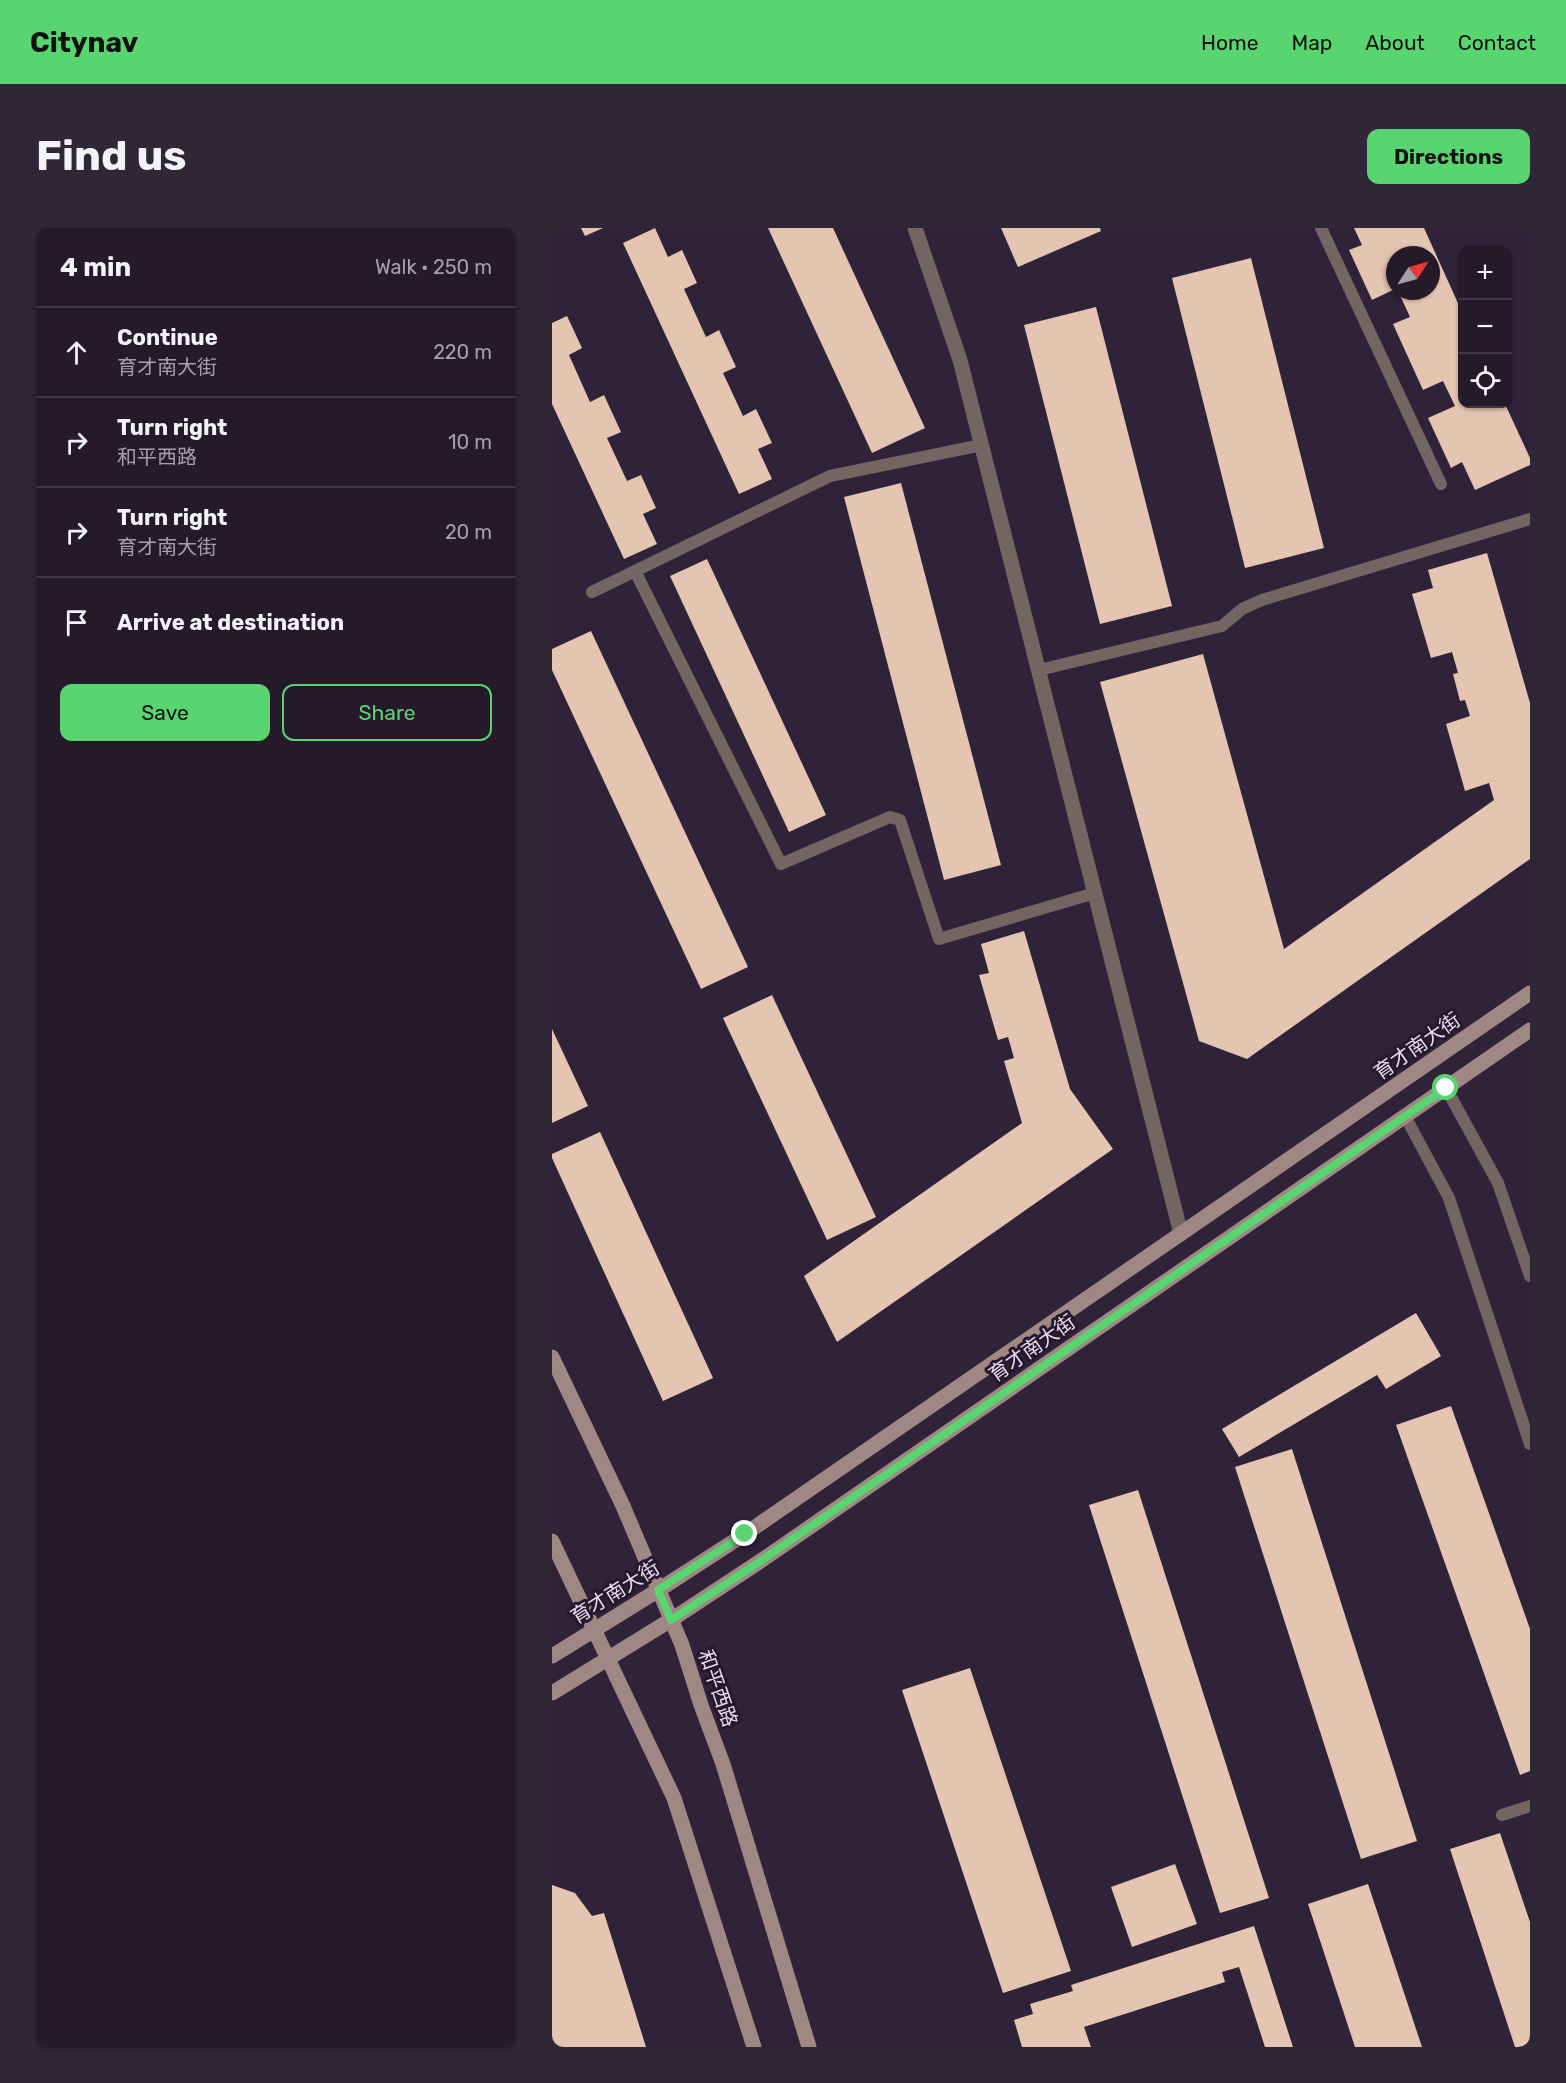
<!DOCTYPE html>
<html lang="en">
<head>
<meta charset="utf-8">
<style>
	body { margin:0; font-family:Rubik,"Noto Sans SC",sans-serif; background:#302736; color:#f1f3f6 }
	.controls { position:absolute; right:18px; top:18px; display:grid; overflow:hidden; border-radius:12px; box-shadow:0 2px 4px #0004 }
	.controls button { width:54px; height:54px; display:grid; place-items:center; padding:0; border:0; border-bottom:2px solid #413847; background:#241a2a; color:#f1f3f6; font:30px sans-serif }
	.compass { position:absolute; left:834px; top:18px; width:54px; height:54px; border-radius:50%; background:#241a2a; box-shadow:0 2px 4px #0004; rotate:54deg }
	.stop { position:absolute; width:18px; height:18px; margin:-14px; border:4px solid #58d570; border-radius:50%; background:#fff }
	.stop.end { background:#58d570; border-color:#fff; box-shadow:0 2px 6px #0008 }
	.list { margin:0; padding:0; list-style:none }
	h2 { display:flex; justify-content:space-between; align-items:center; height:78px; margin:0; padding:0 24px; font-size:26px }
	h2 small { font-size:20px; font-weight:400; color:#a3a1a8 }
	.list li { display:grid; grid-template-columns:39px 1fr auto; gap:18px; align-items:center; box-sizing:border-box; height:90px; padding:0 24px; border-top:2px solid #413847 }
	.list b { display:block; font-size:22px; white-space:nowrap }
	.list p { margin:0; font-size:20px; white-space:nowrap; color:#a3a1a8 }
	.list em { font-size:20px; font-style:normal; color:#a3a1a8 }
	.actions { display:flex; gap:12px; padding:18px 24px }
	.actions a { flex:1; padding:14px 0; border:2px solid #58d570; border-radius:12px; text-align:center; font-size:21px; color:#58d570 }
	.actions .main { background:#58d570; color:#111 }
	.icon { flex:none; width:33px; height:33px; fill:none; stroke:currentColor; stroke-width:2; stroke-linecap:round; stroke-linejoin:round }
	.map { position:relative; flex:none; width:978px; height:1819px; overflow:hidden; border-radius:12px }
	header { display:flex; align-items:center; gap:36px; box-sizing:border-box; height:84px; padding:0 30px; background:#58d570; color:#111 }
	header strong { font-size:28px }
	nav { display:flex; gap:33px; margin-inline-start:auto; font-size:21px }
	.intro { display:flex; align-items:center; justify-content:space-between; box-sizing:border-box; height:144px; padding:0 36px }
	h1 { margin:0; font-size:42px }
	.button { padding:15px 27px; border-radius:12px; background:#58d570; color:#111; font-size:21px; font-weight:700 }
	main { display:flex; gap:36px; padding:0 36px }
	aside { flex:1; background:#241a2a; border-radius:12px; box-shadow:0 2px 4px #0004 }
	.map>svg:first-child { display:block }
</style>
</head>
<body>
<header>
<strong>Citynav</strong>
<nav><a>Home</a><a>Map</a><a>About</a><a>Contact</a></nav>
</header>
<div class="intro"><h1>Find us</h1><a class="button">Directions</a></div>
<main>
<aside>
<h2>4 min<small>Walk · 250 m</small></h2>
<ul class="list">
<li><svg class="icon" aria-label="ahead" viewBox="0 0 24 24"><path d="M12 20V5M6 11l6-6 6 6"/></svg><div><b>Continue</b><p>育才南大街</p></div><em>220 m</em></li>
<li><svg class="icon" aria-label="right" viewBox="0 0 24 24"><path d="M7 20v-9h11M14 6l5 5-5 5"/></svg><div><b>Turn right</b><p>和平西路</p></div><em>10 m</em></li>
<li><svg class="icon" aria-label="right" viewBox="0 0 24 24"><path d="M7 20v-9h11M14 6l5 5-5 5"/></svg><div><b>Turn right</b><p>育才南大街</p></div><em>20 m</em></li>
<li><svg class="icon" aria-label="arrive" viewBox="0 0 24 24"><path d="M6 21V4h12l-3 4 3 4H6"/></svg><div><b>Arrive at destination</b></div></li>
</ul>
<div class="actions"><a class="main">Save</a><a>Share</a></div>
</aside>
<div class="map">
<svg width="978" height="1819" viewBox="0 0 978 1819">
	<rect width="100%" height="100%" fill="#302238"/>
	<!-- building -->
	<g fill="#e3c5b2">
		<polygon points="29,0 51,0 33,8"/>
		<polygon points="103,0 116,29 130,22 145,55 132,61 154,109 167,102 184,139 171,145 191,188 204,181 220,215 206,221 220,251 187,266 71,15"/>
		<polygon points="216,0 281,0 373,200 320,225"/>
		<polygon points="449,0 548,0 549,3 466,39"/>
		<polygon points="802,0 872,0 910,84 910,176 953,176 978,230 978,237 923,262 910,234 899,240 876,190 903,178 891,153 871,162 841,96 858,89 846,63 879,63 879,27 843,27 843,61 820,72 797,22 810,17"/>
		<polygon points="699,30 772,320 693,340 620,50"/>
		<polygon points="544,79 620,378 548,396 472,97"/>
		<polygon points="15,88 30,120 17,127 38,174 52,167 69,204 55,210 75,253 89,247 104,280 91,286 105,316 72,331 0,176 0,95"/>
		<polygon points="349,255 449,637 392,652 292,269"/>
		<polygon points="935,325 978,475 978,631 695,831 647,813 548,454 651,426 732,721 942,572 937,555 913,563 894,496 918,488 913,472 908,473 901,446 906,445 900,424 879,430 860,366 881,360 876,342"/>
		<polygon points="155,331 274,587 237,604 118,348"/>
		<polygon points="39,403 196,739 149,761 0,442 0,421"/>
		<polygon points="472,703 518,861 561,921 285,1114 252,1048 470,895 452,833 462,830 456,809 446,812 427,747 437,745 429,716"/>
		<polygon points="220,767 324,989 275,1012 171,790"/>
		<polygon points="0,801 36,878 0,895"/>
		<polygon points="48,904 161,1150 111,1173 0,930 0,926"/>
		<polygon points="864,1085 889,1128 834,1161 825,1147 687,1229 670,1201"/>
		<polygon points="899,1178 978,1401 978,1543 968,1547 844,1197"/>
		<polygon points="740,1221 865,1613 809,1631 683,1239"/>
		<polygon points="586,1262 717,1670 668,1685 537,1277"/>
		<polygon points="418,1440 519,1743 451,1765 350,1462"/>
		<polygon points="948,1605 978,1694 978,1819 963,1819 898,1621"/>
		<polygon points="623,1636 645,1696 580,1719 559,1659"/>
		<polygon points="816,1656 870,1819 803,1819 756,1676"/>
		<polygon points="0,1657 23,1665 40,1688 52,1685 94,1819 0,1819"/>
		<polygon points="702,1698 741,1819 713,1819 687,1739 670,1744 673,1754 532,1799 539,1819 470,1819 462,1792 481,1786 478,1776 521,1763 519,1757"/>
	</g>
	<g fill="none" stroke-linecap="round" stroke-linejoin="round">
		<!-- lane -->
		<g stroke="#746563" stroke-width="12">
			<polyline points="769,0 889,256"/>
			<polyline points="83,343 229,636 338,589 348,592 387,711 543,665"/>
			<polyline points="40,364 278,248 430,217"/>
			<polyline points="487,442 670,398 690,381 710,372 978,291"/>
			<polyline points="894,860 946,955 978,1048"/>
			<polyline points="853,888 897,970 978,1216"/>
			<polyline points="950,1587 978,1578"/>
		</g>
		<!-- street -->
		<polyline stroke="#746563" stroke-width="15" points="363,0 408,132 629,1006"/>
		<!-- secondary -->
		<g stroke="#9f8784" stroke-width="15">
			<polyline points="0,1129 71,1278 130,1417 149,1477 171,1536 257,1819"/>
			<polyline points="0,1313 122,1570 202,1819"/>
			<polyline points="0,1428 105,1363 193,1306 978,765"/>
			<polyline points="0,1465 122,1390 210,1332 978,802"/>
		</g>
	</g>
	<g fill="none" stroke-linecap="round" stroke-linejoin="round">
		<!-- route -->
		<polyline stroke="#58d570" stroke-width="8" points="193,1306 106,1362 119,1392 210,1332 894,860"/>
	</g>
	<g text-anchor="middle" stroke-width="6" stroke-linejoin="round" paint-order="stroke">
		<!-- street labels -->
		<g font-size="20" fill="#e6ddeb" stroke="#26192e">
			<text transform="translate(865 818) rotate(-35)" y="7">育才南大街</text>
			<text transform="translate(480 1120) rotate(-35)" y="7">育才南大街</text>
			<text transform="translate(63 1364) rotate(-32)" y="7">育才南大街</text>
			<text transform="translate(166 1460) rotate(71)" y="7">和平西路</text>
		</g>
	</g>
</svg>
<div class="controls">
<button>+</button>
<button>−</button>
<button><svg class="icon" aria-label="locate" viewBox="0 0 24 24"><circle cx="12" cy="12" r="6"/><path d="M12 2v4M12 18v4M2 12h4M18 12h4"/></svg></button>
</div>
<svg class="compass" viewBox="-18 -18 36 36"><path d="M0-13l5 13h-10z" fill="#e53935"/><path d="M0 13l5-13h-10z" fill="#a3a1a8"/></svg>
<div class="stop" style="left:894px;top:860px"></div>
<div class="stop end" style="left:193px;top:1306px"></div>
</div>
</main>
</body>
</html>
